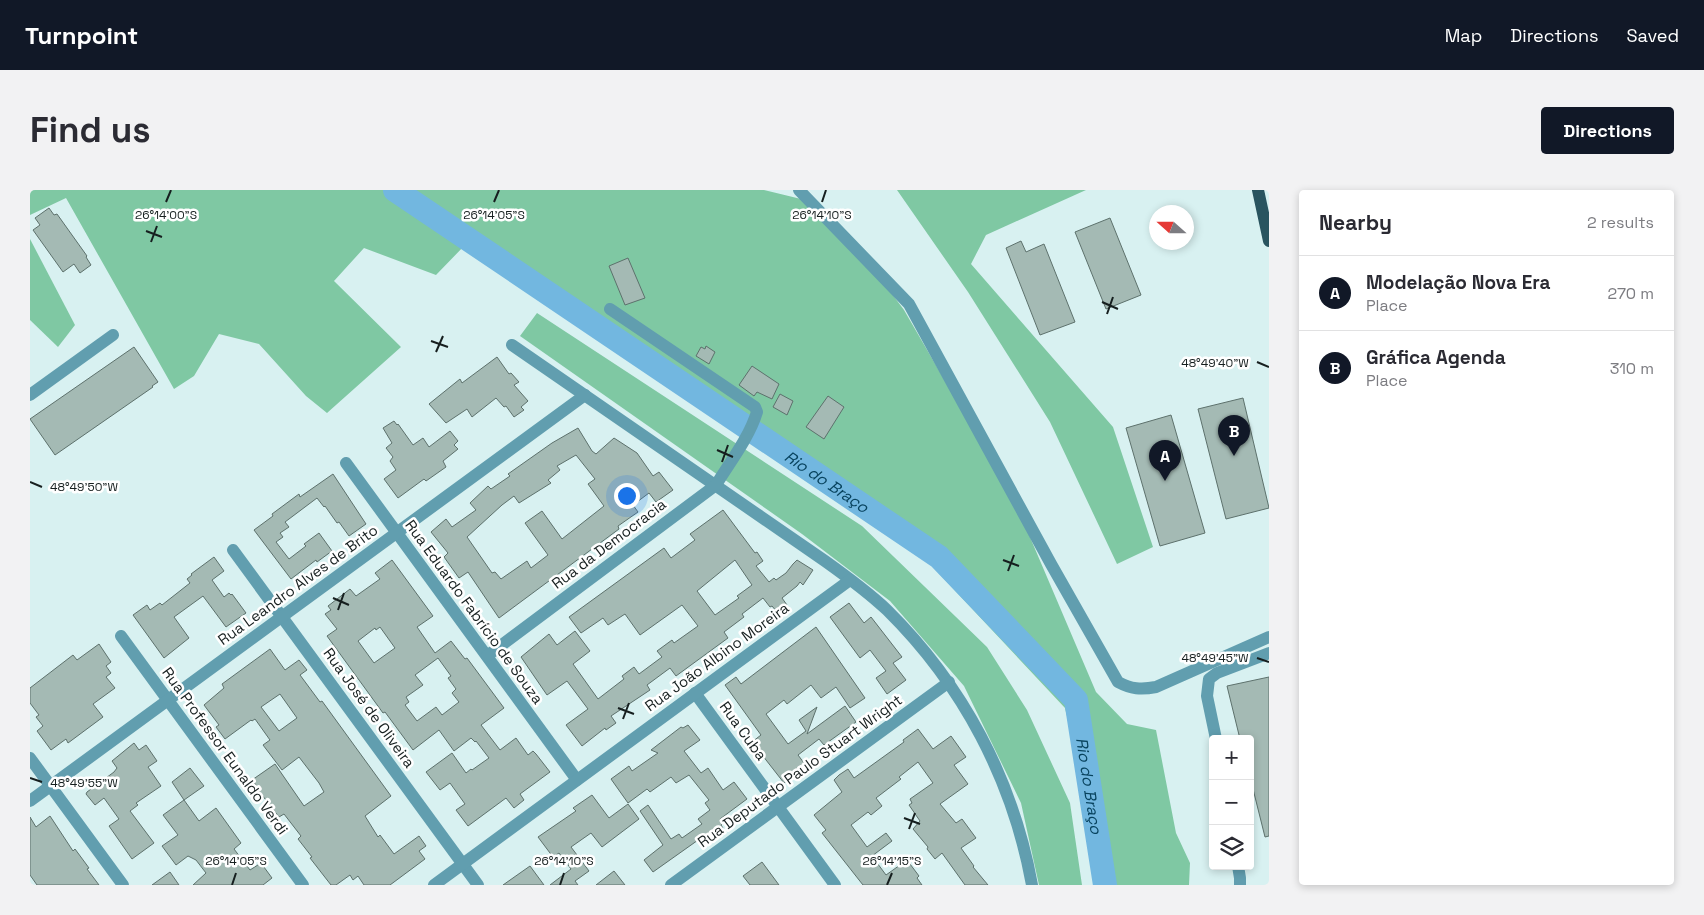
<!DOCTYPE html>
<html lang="en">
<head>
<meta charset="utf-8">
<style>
	body { margin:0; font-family:"Space Grotesk",sans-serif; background:#f2f2f3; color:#2b2b33 }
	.controls { position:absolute; right:15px; bottom:15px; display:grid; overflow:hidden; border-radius:5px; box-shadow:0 2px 8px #0003 }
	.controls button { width:45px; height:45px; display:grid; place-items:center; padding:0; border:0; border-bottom:1px solid #e1e1e2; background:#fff; color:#2b2b33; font:25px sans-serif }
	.compass { position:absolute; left:1119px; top:15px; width:45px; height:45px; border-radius:50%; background:#fff; box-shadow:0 2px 8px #0003; rotate:291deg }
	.you { position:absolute; left:596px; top:305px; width:18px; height:18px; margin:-12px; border:4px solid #fff; border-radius:50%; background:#1a73e8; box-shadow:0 0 0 8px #1a73e833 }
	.badge { display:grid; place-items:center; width:32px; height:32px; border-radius:50%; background:#111827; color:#fff; font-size:16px; font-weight:700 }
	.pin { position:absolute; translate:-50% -41px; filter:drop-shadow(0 1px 2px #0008) }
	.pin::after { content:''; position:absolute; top:26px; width:18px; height:15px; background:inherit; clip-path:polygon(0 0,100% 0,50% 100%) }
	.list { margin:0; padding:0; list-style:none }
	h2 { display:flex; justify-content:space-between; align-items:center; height:65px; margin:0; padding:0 20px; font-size:21px }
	h2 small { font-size:16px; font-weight:400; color:#7c7c81 }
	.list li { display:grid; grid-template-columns:32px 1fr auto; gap:15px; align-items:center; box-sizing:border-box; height:75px; padding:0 20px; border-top:1px solid #e1e1e2 }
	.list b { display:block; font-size:19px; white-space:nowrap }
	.list p { margin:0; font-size:16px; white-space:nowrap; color:#7c7c81 }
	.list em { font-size:16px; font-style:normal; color:#7c7c81 }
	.icon { flex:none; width:28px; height:28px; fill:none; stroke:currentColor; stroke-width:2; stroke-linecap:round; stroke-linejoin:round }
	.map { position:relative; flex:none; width:1239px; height:695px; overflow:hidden; border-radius:5px }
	header { display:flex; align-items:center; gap:30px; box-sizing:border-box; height:70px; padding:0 25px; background:#111827; color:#fff }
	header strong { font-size:24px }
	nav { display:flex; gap:28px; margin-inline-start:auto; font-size:18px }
	.intro { display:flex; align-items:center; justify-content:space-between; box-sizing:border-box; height:120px; padding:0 30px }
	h1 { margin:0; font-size:35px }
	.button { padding:12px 22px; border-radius:5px; background:#111827; color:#fff; font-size:18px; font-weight:700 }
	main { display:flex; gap:30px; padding:0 30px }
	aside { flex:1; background:#fff; border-radius:5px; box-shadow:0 2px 8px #0003 }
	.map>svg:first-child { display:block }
</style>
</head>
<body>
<header>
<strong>Turnpoint</strong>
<nav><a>Map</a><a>Directions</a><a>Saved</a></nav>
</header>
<div class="intro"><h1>Find us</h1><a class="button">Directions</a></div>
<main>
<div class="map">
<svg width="1239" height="695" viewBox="0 0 1239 695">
	<rect width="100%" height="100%" fill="#d8f1f1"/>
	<!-- forest -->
	<g fill="#7fc8a3">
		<polygon points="0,0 734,0 771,9 830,61 874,120 985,312 1066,502 1097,534 1126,540 1146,643 1160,673 1159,695 1064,695 1046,564 1035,518 901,375 776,286 537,126 436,54 406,85 334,58 304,91 371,157 297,223 276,206 229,154 189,144 164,186 144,199 36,8 0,25"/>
		<polygon points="867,0 1056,0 956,45 941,74 1083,237 1123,357 1087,374 1020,232 938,102"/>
		<polygon points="0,49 45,135 28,157 0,130"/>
		<polygon points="507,123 832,336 957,457 997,520 1040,613 1052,695 1009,695 991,613 934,496 860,411 772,344 490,146"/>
	</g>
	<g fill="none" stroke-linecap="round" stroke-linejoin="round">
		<!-- river -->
		<path stroke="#72b7e0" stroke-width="24" id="s1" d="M365,0L909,367L1046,510L1075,695"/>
	</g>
	<!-- building -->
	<g fill="#a4bab4" stroke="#5d716c" fill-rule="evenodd">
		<polygon points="19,18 24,25 27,24 57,66 56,67 61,75 50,83 44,74 33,82 3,40 10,35 5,28"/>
		<polygon points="1080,28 1111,105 1076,119 1045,42"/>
		<polygon points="991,51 996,62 1014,54 1045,132 1010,145 976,58"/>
		<polygon points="598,68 615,108 595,115 579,76"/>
		<polygon points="676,156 685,162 679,174 666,166 671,157 675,159"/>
		<polygon points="104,157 128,192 122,196 123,197 25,265 0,229"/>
		<polygon points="467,167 479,184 481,183 489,192 484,195 498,211 491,217 494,220 484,227 476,216 474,217 466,208 442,227 437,219 416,233 399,214 430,189 432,193"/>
		<polygon points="722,176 749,194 742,209 727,202 724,206 709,195"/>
		<polygon points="750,204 763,211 757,225 743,217"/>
		<polygon points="798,206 814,217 794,249 776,237"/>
		<polygon points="1213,208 1239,318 1196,329 1168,219"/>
		<polygon points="1141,225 1175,343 1130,356 1096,238"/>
		<polygon points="364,231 367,235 368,234 383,255 393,248 399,257 420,241 428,251 424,255 428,259 413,271 416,277 396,291 394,289 368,308 354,289 366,280 360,271 363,267 356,258 362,253 353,238"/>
		<path d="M548,238L562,261L566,264L584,248L607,263L623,286L629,282L643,300L626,312L619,303L603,315L608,322L588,336L589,339L469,428L438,382L429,388L414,367L418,363L401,342L416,329L422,337L446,320L440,313L458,296L461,299L480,286L478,284L522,253ZM546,265L565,289L558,294L574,316L532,349L512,321L495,333L518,365L501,378L497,371L471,389L465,382L462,383L437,347L472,315L484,306L489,313L521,293L518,290L530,280L527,276Z"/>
		<polygon points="303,284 336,334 319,346 309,332 307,333 295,316 294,317 287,308 255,332 259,337 250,343 253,347 246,352 259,369 276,356 274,354 289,343 302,361 287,372 286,370 261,389 224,340 243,326 242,324 269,304 270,307"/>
		<path d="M693,320L725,363L727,362L733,371L726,376L739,392L744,388L746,390L756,383L763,374L767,370L783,380L773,395L770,392L767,396L752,408L757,415L747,422L742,416L740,417L733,408L712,424L714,427L694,442L698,448L646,486L640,478L617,495L620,500L581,526L586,533L576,540L575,538L552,556L536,535L558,519L537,491L517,505L491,467L519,444L527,455L545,441L560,461L543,474L568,509L594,489L592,486L604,477L609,484L632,467L627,461L642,450L644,453L668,436L652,415L610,445L595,424L578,435L573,428L551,443L539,427L634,358L641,368L665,350L660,344ZM705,370L722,395L707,406L709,408L685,425L667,401Z"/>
		<polygon points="184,367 194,381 182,390 194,407 199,403 201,405 202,404 216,423 196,437 173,406 144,427 159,448 134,468 103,425 117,415 120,420 130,413 132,415 160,393 157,389 162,385 161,384"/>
		<path d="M362,370L403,426L387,437L405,463L421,451L435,469L437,468L474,518L451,535L470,560L486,548L498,565L503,561L506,564L520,582L490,604L494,610L484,618L476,608L438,636L426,620L435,614L420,593L410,600L396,582L422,563L436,583L441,579L442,580L459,568L446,551L445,552L441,548L424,561L409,540L383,560L355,522L353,523L297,446L307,439L295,424L301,420L298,416L320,399L326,406L350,389L345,383ZM350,437L365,458L344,473L328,451L345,438L346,440ZM408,468L421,486L418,488L426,499L422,503L429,512L412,525L406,517L387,531L375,515L379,512L376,507L393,495L385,485Z"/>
		<polygon points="819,413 834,433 841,427 872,467 863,473 876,490 857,504 846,488 856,481 840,460 830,468 800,427"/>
		<polygon points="786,437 835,508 820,518 806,497 791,508 781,495 757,514 754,510 736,524 758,554 776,541 769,530 787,517 777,544 815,516 826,532 794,555 789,549 768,565 777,577 754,593 722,552 731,545 695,495 706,487 711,494"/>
		<polygon points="69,454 81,472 76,476 81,483 76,487 85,498 63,514 73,527 38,553 36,549 21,560 7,541 13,536 6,527 9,525 0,513 0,498 43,465 47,470"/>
		<path d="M240,459L255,480L269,470L277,480L270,485L290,512L292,511L361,606L335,626L348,647L350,645L364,664L389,646L396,656L389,661L395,669L360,695H334L328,686L323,690L320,685L306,695H301L280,668L282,667L268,649L271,646L254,624L249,627L225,596L226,595L222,590L245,574L274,616L294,602L289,593L269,567L252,580L233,555L240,550L225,529L222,531L221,530L195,549L186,537L189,535L174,515L194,498L192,494ZM250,504L267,528L249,541L231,517Z"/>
		<polygon points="1239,487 1239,646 1235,647 1220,587 1220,549 1210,549 1197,496"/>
		<polygon points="658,535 670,550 654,561 671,583 678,578 693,600 704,592 717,609 690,629 693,633 691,635 693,638 681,647 678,643 623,682 614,670 633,655 610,621 618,615 641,649 649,644 652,648 672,634 668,629 680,620 675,613 679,610 659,585 646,593 641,587 620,602 617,599 598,613 581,589 599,576 602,581 628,563 621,560 651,537 653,538"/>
		<polygon points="888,539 903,559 921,546 936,567 924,575 938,594 910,614 926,633 932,629 946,648 931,658 944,676 943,677 958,695 935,695 912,663 905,669 897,659 898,657 883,639 890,631 879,615 882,613 880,609 903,593 888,572 869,587 871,589 846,608 852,616 841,625 838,622 821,635 837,657 856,643 862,651 842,666 856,685 877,670 889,686 887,688 892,695 833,695 792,643 796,640 784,625 812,602 804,590 809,585 818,579 824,588 874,552 873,550"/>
		<polygon points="104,553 109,560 116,555 127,571 118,577 131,596 106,613 108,615 100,621 124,653 102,669 79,636 89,629 74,608 65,615 56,604 57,602 84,582 87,578 82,571"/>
		<polygon points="160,578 174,596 154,610 169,631 186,618 211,653 204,659 220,680 231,673 242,688 233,695 163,695 176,683 166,670 158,666 146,675 132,656 148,645 133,625 154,610 142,592"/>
		<polygon points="562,605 579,628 598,614 609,629 572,657 561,643 541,657 559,681 545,691 548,695 520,695 541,679 529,663 523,667 508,647 546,621 543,618"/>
		<polygon points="20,626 43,661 45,659 59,678 57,679 69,695 7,695 0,685 0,627 6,637"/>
		<polygon points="732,672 749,695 720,695 713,686"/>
		<polygon points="500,676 514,695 473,695"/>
		<polygon points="584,681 595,695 566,695"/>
		<polygon points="140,682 149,695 122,695"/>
	</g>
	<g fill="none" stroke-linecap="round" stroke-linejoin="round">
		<!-- minor -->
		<g stroke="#619eaf" stroke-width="12">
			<path d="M769,0L879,114L1021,374L1088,492C1101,499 1111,500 1126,497L1239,447"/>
			<path d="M482,155L795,371C816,386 838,402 857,420C933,495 983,590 1002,695"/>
			<polyline points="0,205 83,145"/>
			<polyline points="316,273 547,590"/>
			<polyline points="203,360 448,695"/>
			<polyline points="91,446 273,695"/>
			<path d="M457,466L686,295C700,272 719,248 727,222L725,217L580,119"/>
			<polyline points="665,503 805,695"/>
			<polyline points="1186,549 1177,506 1179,489 1187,483 1239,463"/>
			<polyline points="0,568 93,695"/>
			<polyline points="0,611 555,205"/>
			<polyline points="1208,676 1210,688 1210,695"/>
			<polyline points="404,695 820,390"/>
			<polyline points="641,695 919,492"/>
		</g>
		<!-- major -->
		<polyline stroke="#29545f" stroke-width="12" points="1228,0 1239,51"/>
	</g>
	<!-- ticks -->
	<path fill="none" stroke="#161f1f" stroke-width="2" d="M136,12L141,0M464,12L469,0M792,12L796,0M116,41L132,47M121,52L127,36M1072,112L1088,119M1077,124L1083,107M401,151L418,157M406,162L413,146M1227,172L1239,177M687,260L703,267M692,272L698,255M0,292L12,297M973,370L989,376M978,381L984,365M303,408L319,415M308,420L314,403M1227,468L1239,472M588,518L604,524M593,529L599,513M0,588L12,592M874,628L890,634M879,639L885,623M202,695L206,683M530,695L534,683M857,695L862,683"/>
	<g text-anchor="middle" stroke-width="5" stroke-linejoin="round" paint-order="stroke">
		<!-- street labels -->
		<g font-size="15" fill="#161f1f" stroke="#fff">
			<text transform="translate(579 354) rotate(-37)" y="5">Rua da Democracia</text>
			<text transform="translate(268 395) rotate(-36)" y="5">Rua Leandro Alves de Brito</text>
			<text transform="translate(444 422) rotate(54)" y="5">Rua Eduardo Fabrício de Souza</text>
			<text transform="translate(687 467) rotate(-36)" y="5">Rua João Albino Moreira</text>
			<text transform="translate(339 518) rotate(54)" y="5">Rua José de Oliveira</text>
			<text transform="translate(713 541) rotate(54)" y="5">Rua Cuba</text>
			<text transform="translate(195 561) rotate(54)" y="5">Rua Professor Eunaldo Verdi</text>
			<text transform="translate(770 581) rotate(-36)" y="5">Rua Deputado Paulo Stuart Wright</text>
		</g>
		<!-- water labels -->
		<g font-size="16" font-style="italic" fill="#08435e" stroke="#fff">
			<text dy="6" stroke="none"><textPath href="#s1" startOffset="521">Rio do Braço</textPath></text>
			<text dy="6" stroke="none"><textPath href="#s1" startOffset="941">Rio do Braço</textPath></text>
		</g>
	</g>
	<g font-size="12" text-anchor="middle" fill="#161f1f" stroke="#fff" stroke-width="5" stroke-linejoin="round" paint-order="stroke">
		<text x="136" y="29">26°14'00"S</text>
		<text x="464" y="29">26°14'05"S</text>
		<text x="792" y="29">26°14'10"S</text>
		<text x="1185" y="177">48°49'40"W</text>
		<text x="54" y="301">48°49'50"W</text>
		<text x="1185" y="472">48°49'45"W</text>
		<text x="54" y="597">48°49'55"W</text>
		<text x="206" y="675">26°14'05"S</text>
		<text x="534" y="675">26°14'10"S</text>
		<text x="862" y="675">26°14'15"S</text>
	</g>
</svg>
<div class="controls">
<button>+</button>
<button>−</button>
<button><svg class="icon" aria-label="layers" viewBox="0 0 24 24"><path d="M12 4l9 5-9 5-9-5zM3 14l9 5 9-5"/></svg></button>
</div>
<svg class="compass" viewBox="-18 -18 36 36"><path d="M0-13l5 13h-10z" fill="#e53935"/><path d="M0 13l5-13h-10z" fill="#7c7c81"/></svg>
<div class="you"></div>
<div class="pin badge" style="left:1135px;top:291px">A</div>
<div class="pin badge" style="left:1204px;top:266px">B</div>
</div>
<aside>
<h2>Nearby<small>2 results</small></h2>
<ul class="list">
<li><span class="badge">A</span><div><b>Modelação Nova Era</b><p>Place</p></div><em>270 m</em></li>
<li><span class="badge">B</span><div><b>Gráfica Agenda</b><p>Place</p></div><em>310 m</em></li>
</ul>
</aside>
</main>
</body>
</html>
